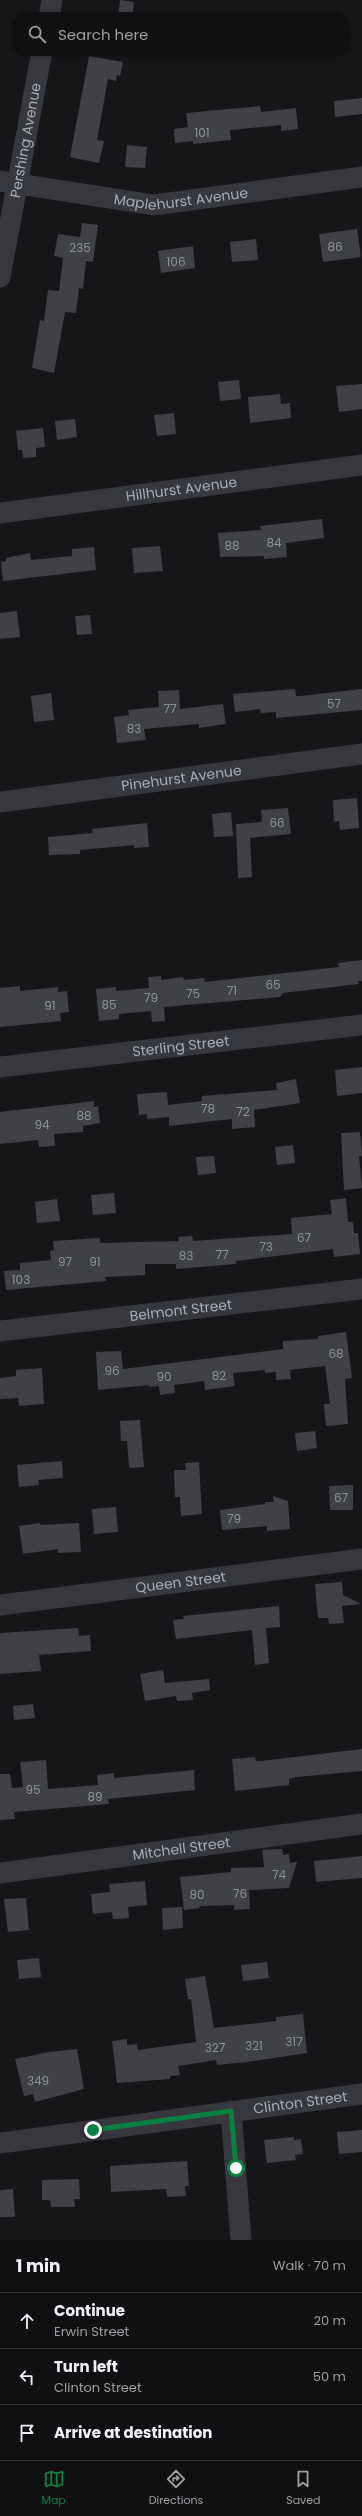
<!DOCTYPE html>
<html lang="en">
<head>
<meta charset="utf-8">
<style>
	body { margin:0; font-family:Poppins,sans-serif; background:#19191b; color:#f1f3f6 }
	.stop { position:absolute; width:12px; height:12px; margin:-9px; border:3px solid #0b8043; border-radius:50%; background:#fff }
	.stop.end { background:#0b8043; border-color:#fff; box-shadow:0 1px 4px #0008 }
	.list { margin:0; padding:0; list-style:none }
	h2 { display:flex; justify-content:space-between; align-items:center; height:52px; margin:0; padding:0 16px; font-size:17px }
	h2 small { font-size:13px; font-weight:400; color:#9c9d9f }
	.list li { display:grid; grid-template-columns:26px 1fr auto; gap:12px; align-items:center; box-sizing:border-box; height:56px; padding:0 16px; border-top:1px solid #303032 }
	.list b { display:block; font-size:15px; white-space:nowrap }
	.list p { margin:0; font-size:13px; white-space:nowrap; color:#9c9d9f }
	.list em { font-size:13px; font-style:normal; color:#9c9d9f }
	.icon { flex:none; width:22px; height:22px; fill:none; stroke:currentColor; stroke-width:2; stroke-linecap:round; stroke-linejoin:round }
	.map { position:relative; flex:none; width:362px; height:2240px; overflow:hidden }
	.search { position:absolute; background:#101012; box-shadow:0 1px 3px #0004; left:12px; right:12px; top:12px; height:44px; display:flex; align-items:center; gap:10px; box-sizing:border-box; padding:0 14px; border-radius:16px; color:#9c9d9f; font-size:15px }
	.sheet { height:220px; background:#101012 }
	nav { display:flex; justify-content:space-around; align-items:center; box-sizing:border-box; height:56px; border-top:1px solid #303032; background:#101012; font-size:11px; color:#9c9d9f }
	nav a { display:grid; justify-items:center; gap:2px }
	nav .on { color:#0b8043 }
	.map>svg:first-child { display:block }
</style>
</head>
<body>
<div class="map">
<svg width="362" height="2240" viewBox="0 0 362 2240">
	<rect width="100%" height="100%" fill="#161618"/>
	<!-- building -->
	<g fill="#404145">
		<polygon points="120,0 134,2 132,17 118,17"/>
		<polygon points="89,56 123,62 120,76 117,75 116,81 108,79 97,140 104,141 99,163 70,157"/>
		<polygon points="362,98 362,114 335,117 334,101"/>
		<polygon points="260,106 261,112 296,108 298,129 281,131 281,125 230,130 231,140 193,144 193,141 175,143 174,129 188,127 186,113"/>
		<polygon points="127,145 147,147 145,168 125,167"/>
		<polygon points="82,223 98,225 93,262 86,261 83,289 79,288 76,313 65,312 54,373 32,368 40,320 44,321 48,290 59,291 63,258 54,256 58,234 80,237"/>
		<polygon points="357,229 361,257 323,262 319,234"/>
		<polygon points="256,239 258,260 232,262 230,242"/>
		<polygon points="193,246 195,268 161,273 158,251"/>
		<polygon points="239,380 241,399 220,401 218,382"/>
		<polygon points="362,384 362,409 339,412 336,386"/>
		<polygon points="280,394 281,404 290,403 291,418 250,423 248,397"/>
		<polygon points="174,413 176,434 157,436 154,415"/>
		<polygon points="75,419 77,437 57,440 55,421"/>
		<polygon points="43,428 45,447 36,448 36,457 23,458 22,450 18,450 16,431"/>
		<polygon points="322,519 324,538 286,543 287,557 264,559 264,556 220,557 218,533 261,530 260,526"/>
		<polygon points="160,546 163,571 134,573 132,548"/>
		<polygon points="94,547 96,570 3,581 1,562 6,561 6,558 30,553 31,560 72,556 72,549"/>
		<polygon points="17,611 20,637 0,639 0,613"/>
		<polygon points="90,615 92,634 77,635 75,616"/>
		<polygon points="295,689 296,696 300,696 362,689 362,710 276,718 276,712 261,713 260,709 235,712 233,694"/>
		<polygon points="179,690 180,709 223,704 226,724 199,728 199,724 144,729 146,740 117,743 114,717 129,715 128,710 159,707 158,691"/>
		<polygon points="51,693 54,720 34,722 31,696"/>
		<polygon points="357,798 359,828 340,830 339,821 334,822 333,800"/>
		<polygon points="288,808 291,834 250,838 252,877 238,878 236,824 262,822 261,810"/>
		<polygon points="231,812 233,836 214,837 212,814"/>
		<polygon points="147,823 149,847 134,848 134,845 80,850 80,854 49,855 48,837 93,833 92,829"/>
		<polygon points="362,960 362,981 358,981 359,984 283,993 280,997 164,1007 165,1021 152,1022 151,1011 119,1014 119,1019 99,1021 96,989 116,987 116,991 149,988 148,977 161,976 161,980 183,977 184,980 204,978 205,982 339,967 338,963"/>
		<polygon points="20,986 20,991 58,987 58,992 67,991 69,1012 60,1013 61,1021 0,1027 0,988"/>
		<polygon points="362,1067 362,1093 337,1096 335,1070"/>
		<polygon points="296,1079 300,1103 254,1110 255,1127 232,1129 232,1119 169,1126 169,1117 147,1119 147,1114 139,1115 137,1094 167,1092 168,1105 202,1101 202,1096 277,1090 276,1083"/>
		<polygon points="94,1101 94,1107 98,1106 100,1123 83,1126 83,1132 54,1134 55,1146 39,1147 38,1140 0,1144 0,1112"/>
		<polygon points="360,1132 362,1156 359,1156 362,1188 344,1190 341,1133"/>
		<polygon points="293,1145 295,1163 277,1165 275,1147"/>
		<polygon points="214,1156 216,1173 198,1175 196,1157"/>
		<polygon points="114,1193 116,1213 93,1215 91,1195"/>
		<polygon points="346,1198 348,1222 353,1222 354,1233 358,1233 360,1254 334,1257 333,1249 236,1261 236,1264 176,1269 176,1264 145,1264 145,1275 105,1277 106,1281 6,1290 4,1271 20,1270 20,1263 51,1260 50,1251 54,1250 53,1241 100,1238 100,1243 179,1241 178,1237 192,1236 193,1241 292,1234 291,1218 332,1214 330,1200"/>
		<polygon points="57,1199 60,1221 37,1223 35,1202"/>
		<polygon points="346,1332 352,1378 345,1379 348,1424 326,1426 324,1404 330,1404 325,1366 290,1370 291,1379 276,1380 276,1372 265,1373 265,1370 233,1373 235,1386 205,1390 204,1381 174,1385 175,1393 160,1395 159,1386 149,1387 149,1385 98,1390 96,1352 121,1351 123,1369 283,1349 283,1341 318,1339 318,1336"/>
		<polygon points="42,1368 44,1404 19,1406 18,1398 0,1399 0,1378 16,1376 16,1370"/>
		<polygon points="140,1420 144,1467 131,1468 129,1467 127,1441 121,1441 120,1421"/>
		<polygon points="315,1431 317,1448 297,1451 295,1433"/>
		<polygon points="62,1461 63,1478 38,1480 39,1485 19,1487 17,1465"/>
		<polygon points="199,1462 202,1514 181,1516 180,1497 175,1497 174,1470 186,1470 185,1463"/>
		<polygon points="353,1485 353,1510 330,1510 329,1486"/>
		<polygon points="273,1496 288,1501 290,1529 267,1531 267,1526 222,1530 220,1510 265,1504 265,1502 274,1502"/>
		<polygon points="116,1507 118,1532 94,1534 92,1509"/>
		<polygon points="40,1523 40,1525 79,1523 81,1552 58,1553 58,1549 23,1554 19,1526"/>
		<polygon points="342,1582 343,1595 361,1604 342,1606 344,1623 329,1624 328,1618 318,1618 315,1584"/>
		<polygon points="279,1606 280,1627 266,1628 269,1663 255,1665 252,1630 176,1639 173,1620 184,1619 183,1616"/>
		<polygon points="78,1628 79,1636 90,1635 91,1651 39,1655 41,1671 0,1674 0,1633"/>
		<polygon points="163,1670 165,1683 209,1679 210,1690 192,1693 193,1700 177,1701 176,1696 145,1701 140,1674"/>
		<polygon points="33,1704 35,1718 14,1720 13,1706"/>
		<polygon points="362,1749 362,1771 297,1777 289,1779 289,1785 235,1791 232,1759 255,1757 256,1761 261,1761"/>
		<polygon points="46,1760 48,1789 98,1785 97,1775 114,1773 114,1778 194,1770 195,1790 108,1799 109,1804 14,1812 15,1819 0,1820 0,1774 10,1774 12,1788 23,1787 20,1762"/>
		<polygon points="282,1849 283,1855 289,1854 290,1863 297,1862 289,1888 249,1890 250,1909 234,1910 234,1905 199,1906 200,1908 184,1910 180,1877 231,1872 231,1868 264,1867 262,1850"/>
		<polygon points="362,1856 362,1878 316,1882 314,1861"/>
		<polygon points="145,1881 147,1905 128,1907 129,1918 113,1919 112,1912 93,1914 91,1894 110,1892 109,1884"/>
		<polygon points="26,1898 29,1930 8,1932 4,1899"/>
		<polygon points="182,1907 183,1928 163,1930 162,1908"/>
		<polygon points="39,1958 41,1977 19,1979 17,1960"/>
		<polygon points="267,1962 269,1978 243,1981 241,1965"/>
		<polygon points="205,1976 214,2028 276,2021 276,2017 303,2014 307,2053 247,2062 217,2065 216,2060 178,2066 180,2075 170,2076 170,2079 117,2083 112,2041 127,2039 127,2045 137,2044 138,2050 196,2042 191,1999 188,1999 185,1979"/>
		<polygon points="77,2049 84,2089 35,2102 33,2094 24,2096 15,2059 49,2052"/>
		<polygon points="362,2130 362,2152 339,2154 337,2132"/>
		<polygon points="294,2137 294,2140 301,2139 303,2154 295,2155 296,2160 267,2163 264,2140"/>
		<polygon points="187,2161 189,2186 185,2186 186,2196 167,2197 166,2189 111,2192 110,2166"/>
		<polygon points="79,2179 80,2199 74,2199 75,2207 51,2207 50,2200 42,2200 42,2180"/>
		<polygon points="13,2189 15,2217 0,2217 0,2190"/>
	</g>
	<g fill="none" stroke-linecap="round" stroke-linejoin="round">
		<!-- street -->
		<g stroke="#37383d" stroke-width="21">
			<polyline points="49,17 52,0"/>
			<path id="s1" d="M0,181L154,205L362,177"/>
			<path id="s2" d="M0,277L42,51"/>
			<path id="s3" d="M0,513L362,465"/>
			<path id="s4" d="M0,802L362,754"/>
			<path id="s5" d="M0,1067L362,1025"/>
			<path id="s6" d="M0,1331L362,1289"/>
			<path id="s7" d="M0,1605L362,1559"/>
			<path id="s8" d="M0,1873L362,1824"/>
			<polyline points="231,2111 241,2240"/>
			<path id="s9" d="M0,2143L362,2094"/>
		</g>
	</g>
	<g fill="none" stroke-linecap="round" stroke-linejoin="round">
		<!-- route -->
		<polyline stroke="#0b8043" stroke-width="5" points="93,2130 231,2111 236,2168"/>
	</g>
	<g text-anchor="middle" stroke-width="3" stroke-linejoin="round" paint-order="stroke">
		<!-- number labels -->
		<g font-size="12" fill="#8e929b">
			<text x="202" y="137">101</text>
			<text x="335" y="251">86</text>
			<text x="80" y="252">235</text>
			<text x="176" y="266">106</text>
			<text x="274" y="547">84</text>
			<text x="232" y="550">88</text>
			<text x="334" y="708">57</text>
			<text x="170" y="713">77</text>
			<text x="134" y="733">83</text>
			<text x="277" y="827">66</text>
			<text x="273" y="989">65</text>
			<text x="232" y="995">71</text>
			<text x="193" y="998">75</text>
			<text x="151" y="1002">79</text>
			<text x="109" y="1009">85</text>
			<text x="50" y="1010">91</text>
			<text x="208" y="1113">78</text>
			<text x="243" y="1116">72</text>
			<text x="84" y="1120">88</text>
			<text x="42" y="1129">94</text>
			<text x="304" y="1242">67</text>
			<text x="266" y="1251">73</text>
			<text x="222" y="1259">77</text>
			<text x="186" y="1260">83</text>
			<text x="65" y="1266">97</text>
			<text x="95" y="1266">91</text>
			<text x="21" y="1284">103</text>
			<text x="336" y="1358">68</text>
			<text x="112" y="1375">96</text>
			<text x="219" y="1380">82</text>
			<text x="164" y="1381">90</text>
			<text x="341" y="1502">67</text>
			<text x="234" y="1523">79</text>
			<text x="33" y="1794">95</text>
			<text x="95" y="1801">89</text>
			<text x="279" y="1879">74</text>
			<text x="240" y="1898">76</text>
			<text x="197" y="1899">80</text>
			<text x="294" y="2046">317</text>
			<text x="254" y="2050">321</text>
			<text x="215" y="2052">327</text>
			<text x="38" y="2085">349</text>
		</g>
		<!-- street labels -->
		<g font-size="14" fill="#a8adb8" stroke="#111113">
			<text dy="5" stroke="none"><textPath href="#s2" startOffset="139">Pershing Avenue</textPath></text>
			<text dy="5" stroke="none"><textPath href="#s1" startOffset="183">Maplehurst Avenue</textPath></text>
			<text dy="5" stroke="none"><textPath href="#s3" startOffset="183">Hillhurst Avenue</textPath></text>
			<text dy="5" stroke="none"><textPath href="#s4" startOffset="183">Pinehurst Avenue</textPath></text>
			<text dy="5" stroke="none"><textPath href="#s5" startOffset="182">Sterling Street</textPath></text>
			<text dy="5" stroke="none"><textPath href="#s6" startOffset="182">Belmont Street</textPath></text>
			<text dy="5" stroke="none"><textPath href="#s7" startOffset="182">Queen Street</textPath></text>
			<text dy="5" stroke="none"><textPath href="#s8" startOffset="183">Mitchell Street</textPath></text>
			<text dy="5" stroke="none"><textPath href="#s9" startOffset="303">Clinton Street</textPath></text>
		</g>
	</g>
</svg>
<div class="stop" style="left:236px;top:2168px"></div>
<div class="stop end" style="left:93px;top:2130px"></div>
<div class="search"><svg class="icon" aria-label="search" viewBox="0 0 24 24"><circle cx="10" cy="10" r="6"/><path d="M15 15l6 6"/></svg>Search here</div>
</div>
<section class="sheet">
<h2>1 min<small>Walk · 70 m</small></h2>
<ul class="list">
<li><svg class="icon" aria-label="ahead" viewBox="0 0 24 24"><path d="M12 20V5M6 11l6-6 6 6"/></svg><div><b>Continue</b><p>Erwin Street</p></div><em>20 m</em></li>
<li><svg class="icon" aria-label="left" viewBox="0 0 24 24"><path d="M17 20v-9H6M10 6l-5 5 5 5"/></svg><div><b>Turn left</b><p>Clinton Street</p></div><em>50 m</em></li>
<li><svg class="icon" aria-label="arrive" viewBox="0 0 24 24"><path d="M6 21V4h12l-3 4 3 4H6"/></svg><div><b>Arrive at destination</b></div></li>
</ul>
</section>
<nav>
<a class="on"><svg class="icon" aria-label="map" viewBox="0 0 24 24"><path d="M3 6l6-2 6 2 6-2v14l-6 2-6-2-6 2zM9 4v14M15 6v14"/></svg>Map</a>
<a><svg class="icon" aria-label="directions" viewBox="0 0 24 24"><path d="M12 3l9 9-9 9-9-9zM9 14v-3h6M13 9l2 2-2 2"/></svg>Directions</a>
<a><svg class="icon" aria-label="saved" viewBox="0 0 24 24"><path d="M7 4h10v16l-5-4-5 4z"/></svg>Saved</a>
</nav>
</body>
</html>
